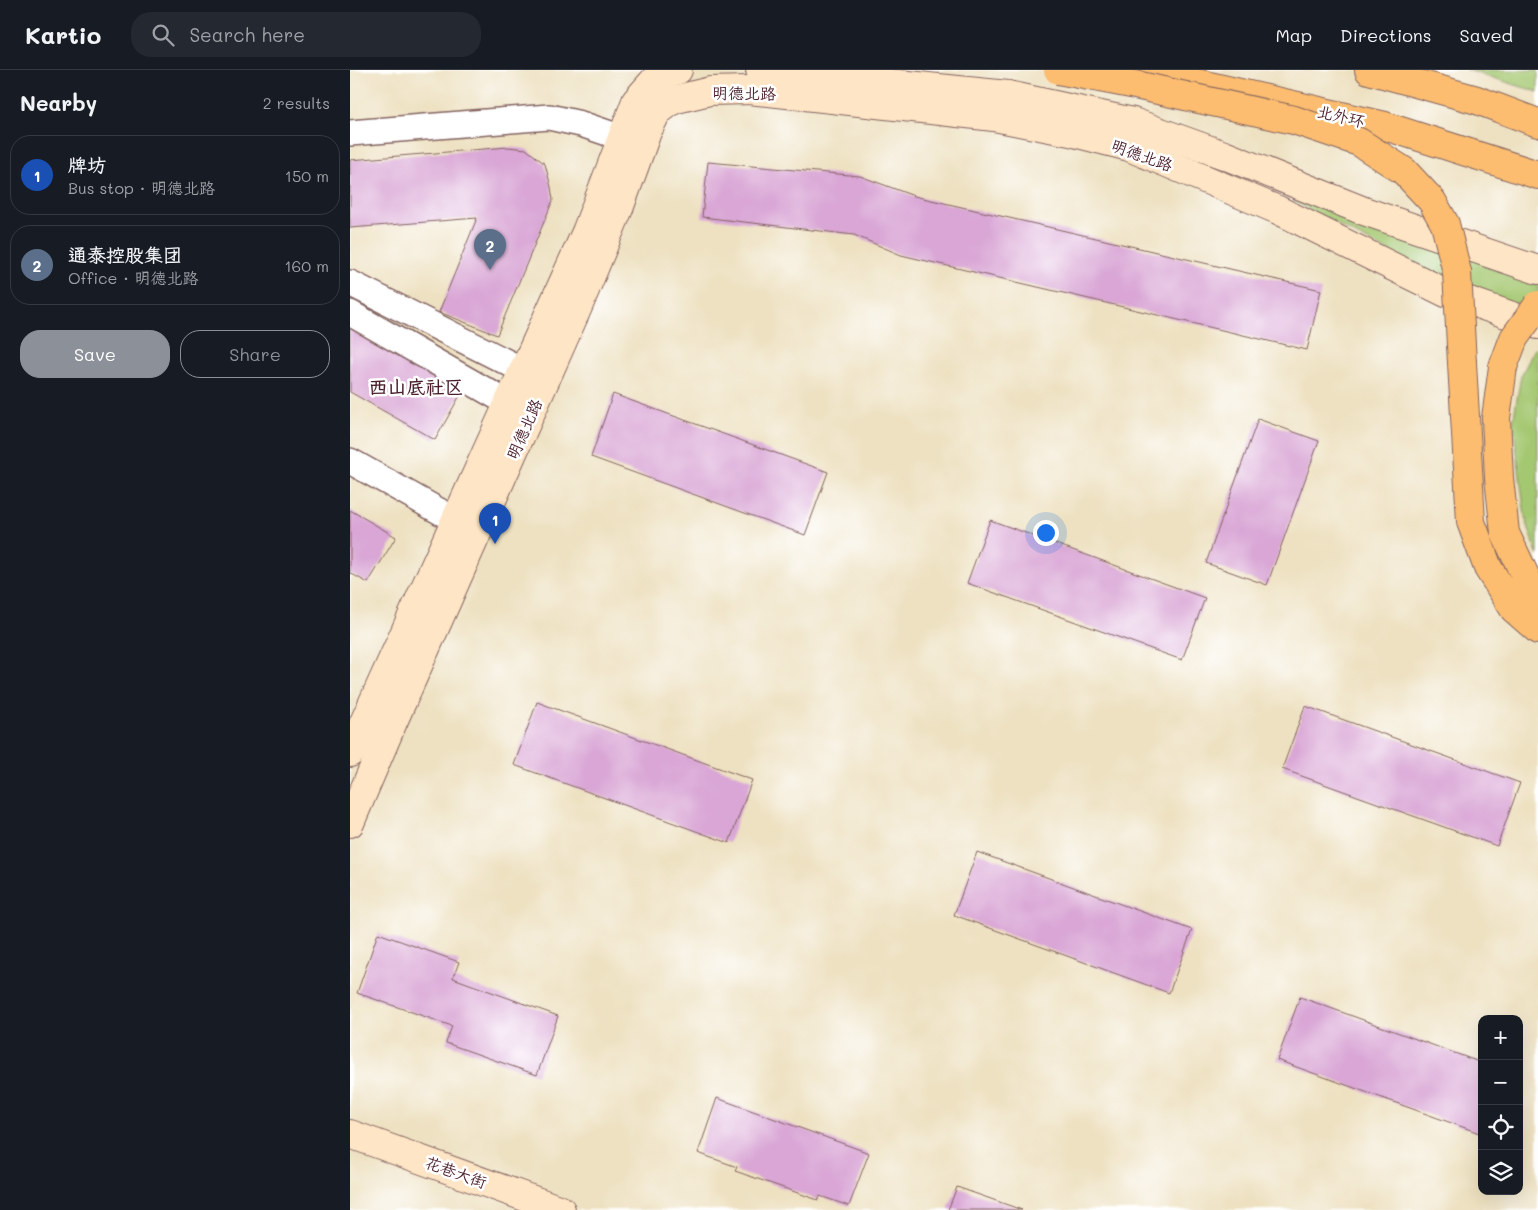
<!DOCTYPE html>
<html lang="en">
<head>
<meta charset="utf-8">
<style>
	body { margin:0; font-family:Mali,"LXGW WenKai TC",sans-serif; background:#242831; color:#f1f3f6 }
	.controls { position:absolute; right:15px; bottom:15px; display:grid; overflow:hidden; border-radius:10px; box-shadow:0 5px 20px #0002 }
	.controls button { width:45px; height:45px; display:grid; place-items:center; padding:0; border:0; border-bottom:1px solid #363941; background:#171b24; color:#f1f3f6; font:25px sans-serif }
	.you { position:absolute; left:695px; top:462px; width:18px; height:18px; margin:-12px; border:4px solid #fff; border-radius:50%; background:#1a73e8; box-shadow:0 0 0 8px #1a73e833 }
	.badge { display:grid; place-items:center; width:32px; height:32px; border-radius:50%; background:#8c9099; color:#fff; font-size:16px; font-weight:700 }
	.pin { position:absolute; translate:-50% -41px; filter:drop-shadow(0 1px 2px #0008) }
	.pin::after { content:''; position:absolute; top:26px; width:18px; height:15px; background:inherit; clip-path:polygon(0 0,100% 0,50% 100%) }
	.list { margin:0; padding:0; list-style:none }
	h2 { display:flex; justify-content:space-between; align-items:center; height:65px; margin:0; padding:0 20px; font-size:21px }
	h2 small { font-size:16px; font-weight:400; color:#9ea1a6 }
	.list li { display:grid; grid-template-columns:32px 1fr auto; gap:15px; align-items:center; box-sizing:border-box; height:80px; margin:0 10px 10px; padding:0 10px; border:1px solid #363941; border-radius:20px }
	.list b { display:block; font-size:19px; white-space:nowrap }
	.list p { margin:0; font-size:16px; white-space:nowrap; color:#9ea1a6 }
	.list em { font-size:16px; font-style:normal; color:#9ea1a6 }
	.actions { display:flex; gap:10px; padding:15px 20px }
	.actions a { flex:1; padding:11px 0; border:1px solid #8c9099; border-radius:20px; text-align:center; font-size:18px; color:#8c9099 }
	.actions .main { background:#8c9099; color:#fff }
	.icon { flex:none; width:28px; height:28px; fill:none; stroke:currentColor; stroke-width:2; stroke-linecap:round; stroke-linejoin:round }
	.map { position:relative; flex:none; width:1188px; height:1140px; overflow:hidden }
	header { display:flex; align-items:center; gap:30px; box-sizing:border-box; height:70px; padding:0 25px; background:#171b24; border-bottom:1px solid #363941 }
	header strong { font-size:24px }
	nav { display:flex; gap:28px; margin-inline-start:auto; font-size:18px }
	.search { width:350px; height:45px; background:#242831; display:flex; align-items:center; gap:12px; box-sizing:border-box; padding:0 18px; border-radius:20px; color:#9ea1a6; font-size:19px }
	main { display:flex }
	aside { flex:1; background:#171b24 }
	.map>svg:first-child { display:block }
</style>
</head>
<body>
<header>
<strong>Kartio</strong>
<div class="search"><svg class="icon" aria-label="search" viewBox="0 0 24 24"><circle cx="10" cy="10" r="6"/><path d="M15 15l6 6"/></svg>Search here</div>
<nav><a>Map</a><a>Directions</a><a>Saved</a></nav>
</header>
<main>
<aside>
<h2>Nearby<small>2 results</small></h2>
<ul class="list">
<li><span class="badge" style="background:#1a4fb4">1</span><div><b>牌坊</b><p>Bus stop · 明德北路</p></div><em>150 m</em></li>
<li><span class="badge" style="background:#5c6f8a">2</span><div><b>通泰控股集团</b><p>Office · 明德北路</p></div><em>160 m</em></li>
</ul>
<div class="actions"><a class="main">Save</a><a>Share</a></div>
</aside>
<div class="map">
<svg width="1188" height="1140" viewBox="0 0 1188 1140">
	<rect width="100%" height="100%" fill="#fff"/>
	<filter id="ink" filterUnits="userSpaceOnUse"><feTurbulence type="fractalNoise" baseFrequency=".02" numOctaves="2"/><feDisplacementMap in="SourceGraphic" scale="10" xChannelSelector="R" yChannelSelector="G"/><feConvolveMatrix kernelMatrix="1 2 1 2 8 2 1 2 1" color-interpolation-filters="sRGB"/></filter>
	<filter id="wash" filterUnits="userSpaceOnUse"><feTurbulence type="fractalNoise" baseFrequency=".0096" numOctaves="4" result="noise"/><feDisplacementMap in="SourceGraphic" scale="20" xChannelSelector="R" yChannelSelector="G"/><feGaussianBlur stdDeviation="1.12" result="paint"/><feColorMatrix in="noise" values="0 0 0 0 0 0 0 0 0 0 0 0 0 0 0 0 0 1.4 0 .05"/><feComposite in="paint" operator="in"/></filter>
	<g filter="url(#wash)">
		<rect width="100%" height="100%" fill="#eee1c1"/>
		<!-- green -->
		<g fill="#a4c871" stroke="#77744e">
			<polygon points="1117,0 1188,0 1188,22"/>
			<polygon points="949,128 1188,212 1188,239 1143,228 1072,200 943,131"/>
			<polygon points="1185,278 1188,278 1188,486 1175,447 1163,352 1171,306"/>
		</g>
		<g id="blocks">
			<!-- building -->
			<g fill="#d9a6d5">
				<polygon points="158,77 176,79 195,94 201,117 203,130 147,265 89,242 127,148 0,158 0,90"/>
				<polygon points="358,92 510,106 564,126 971,220 957,280 551,185 504,165 352,147"/>
				<polygon points="0,256 113,320 85,370 0,322"/>
				<polygon points="263,324 478,402 455,465 241,387"/>
				<polygon points="908,349 969,371 917,515 856,493"/>
				<polygon points="0,440 46,467 18,513 0,503"/>
				<polygon points="640,450 855,528 832,590 617,513"/>
				<polygon points="187,632 402,710 379,773 164,695"/>
				<polygon points="955,636 1170,713 1147,776 932,699"/>
				<polygon points="627,782 842,860 819,923 604,845"/>
				<polygon points="28,863 109,892 103,908 208,946 187,1005 96,973 102,956 7,923"/>
				<polygon points="950,927 1132,993 1132,1064 927,990"/>
				<polygon points="367,1028 519,1083 499,1136 470,1126 468,1130 385,1101 387,1097 348,1083"/>
				<polygon points="607,1117 672,1140 598,1140"/>
			</g>
		</g>
	</g>
	<g filter="url(#ink)">
		<use href="#blocks" fill-opacity="0" stroke="#836360" stroke-width="1"/>
		<g fill="none" stroke-linecap="round" stroke-linejoin="round">
			<!-- minor casing -->
			<g stroke="#836360" stroke-width="28">
				<g id="minor">
					<polyline points="0,63 199,47 231,54 290,74"/>
					<polyline points="0,213 192,310"/>
					<polyline points="0,243 158,333 177,340"/>
					<polyline points="0,391 105,450 123,457"/>
				</g>
			</g>
			<!-- secondary casing -->
			<g stroke="#836360" stroke-width="30">
				<g id="secondary">
					<polyline points="410,0 658,25 783,52 874,85 1014,141 1188,200"/>
					<polyline points="0,683 236,162 286,31 307,7 328,0"/>
					<polyline points="0,753 43,652 228,237 270,136 297,62 307,42 323,30 360,21 399,20 644,47 720,62 779,77 928,140 1096,223 1188,255"/>
					<polyline points="0,1064 211,1140"/>
				</g>
			</g>
			<!-- trunk casing -->
			<g stroke="#836360" stroke-width="30">
				<g id="trunk">
					<polyline points="789,0 1035,56 1188,105"/>
					<polyline points="1019,0 1127,30 1188,53"/>
					<polyline points="1112,293 1121,452 1138,498 1164,539 1188,560"/>
					<polyline points="1153,297 1146,348 1149,408 1155,463 1179,514 1188,527"/>
				</g>
			</g>
			<!-- minor -->
			<use href="#minor" stroke="#fff" stroke-width="25"/>
			<!-- secondary -->
			<use href="#secondary" stroke="#fee5c5" stroke-width="28"/>
			<!-- trunk -->
			<use href="#trunk" stroke="#fcbd6f" stroke-width="28"/>
			<!-- trunk-bridge casing -->
			<g stroke="#836360" stroke-width="30" stroke-linecap="butt">
				<g id="trunk-bridge">
					<polyline points="708,0 781,14 944,50 1009,72 1054,101 1082,131 1095,154 1107,202 1112,293"/>
					<polyline points="1153,297 1164,268 1188,235"/>
				</g>
			</g>
			<!-- trunk-bridge -->
			<use href="#trunk-bridge" stroke="#fcbd6f" stroke-width="28"/>
		</g>
	</g>
	<g text-anchor="middle" stroke-width="5" stroke-linejoin="round" paint-order="stroke">
		<!-- street labels -->
		<g font-size="16" fill="#4a1f2b" stroke="#fff">
			<text transform="translate(394 23) rotate(1)" y="6">明德北路</text>
			<text transform="translate(991 46) rotate(13)" y="6">北外环</text>
			<text transform="translate(792 85) rotate(20)" y="6">明德北路</text>
			<text transform="translate(174 359) rotate(-66)" y="6">明德北路</text>
			<text transform="translate(106 1102) rotate(20)" y="6">花巷大街</text>
		</g>
		<!-- quarter labels -->
		<g font-size="19" font-weight="bold" fill="#4a1f2b" stroke="#fff">
			<text x="66" y="324">西山底社区</text>
		</g>
	</g>
</svg>
<div class="controls">
<button>+</button>
<button>−</button>
<button><svg class="icon" aria-label="locate" viewBox="0 0 24 24"><circle cx="12" cy="12" r="6"/><path d="M12 2v4M12 18v4M2 12h4M18 12h4"/></svg></button>
<button><svg class="icon" aria-label="layers" viewBox="0 0 24 24"><path d="M12 4l9 5-9 5-9-5zM3 14l9 5 9-5"/></svg></button>
</div>
<div class="you"></div>
<div class="pin badge" style="left:145px;top:474px;background:#1a4fb4">1</div>
<div class="pin badge" style="left:140px;top:200px;background:#5c6f8a">2</div>
</div>
</main>
</body>
</html>
